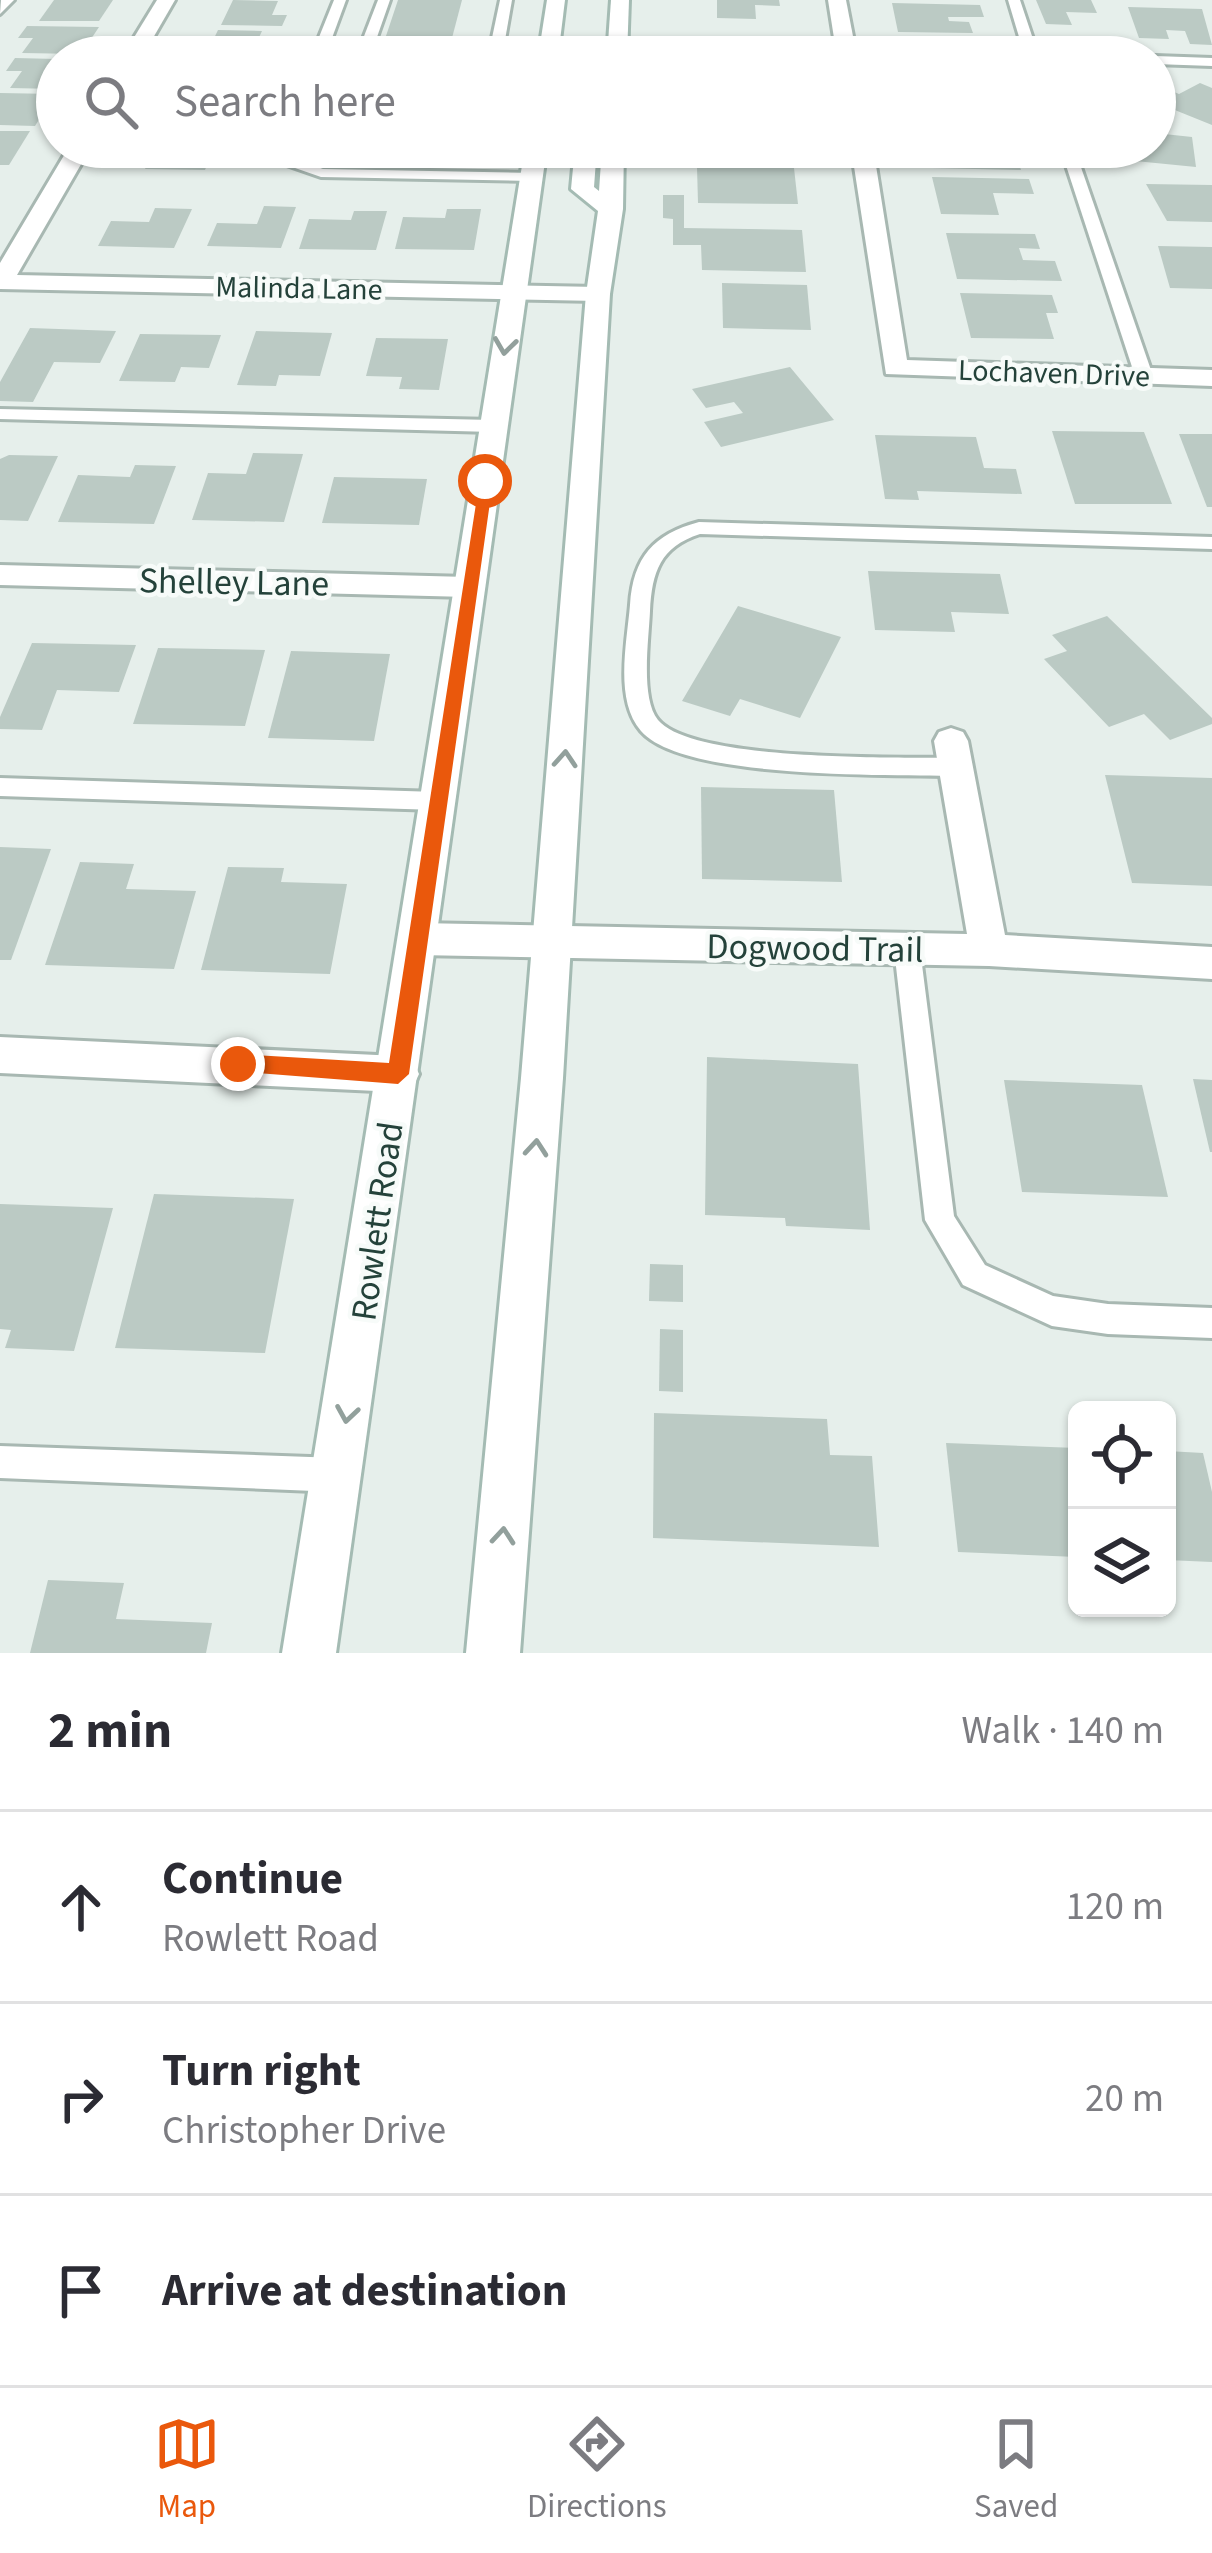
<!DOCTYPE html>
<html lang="en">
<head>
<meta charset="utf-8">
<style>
	body { margin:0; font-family:"Source Sans 3",sans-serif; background:#f2f2f3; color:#2b2b33 }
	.controls { position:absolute; right:36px; bottom:36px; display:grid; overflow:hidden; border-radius:18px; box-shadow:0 3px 9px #0004 }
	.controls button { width:108px; height:108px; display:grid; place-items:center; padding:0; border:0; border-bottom:3px solid #e1e1e2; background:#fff; color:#2b2b33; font:60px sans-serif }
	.stop { position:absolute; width:36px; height:36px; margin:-27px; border:9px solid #ea580c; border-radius:50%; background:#fff }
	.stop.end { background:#ea580c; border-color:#fff; box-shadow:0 3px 12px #0008 }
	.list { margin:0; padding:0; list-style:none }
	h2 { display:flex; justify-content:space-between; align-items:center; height:156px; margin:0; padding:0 48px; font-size:51px }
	h2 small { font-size:39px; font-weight:400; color:#7c7c81 }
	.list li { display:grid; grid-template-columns:78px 1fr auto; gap:36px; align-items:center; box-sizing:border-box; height:192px; padding:0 48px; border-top:3px solid #e1e1e2 }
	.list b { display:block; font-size:45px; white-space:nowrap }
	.list p { margin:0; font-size:39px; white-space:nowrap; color:#7c7c81 }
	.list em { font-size:39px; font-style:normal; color:#7c7c81 }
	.icon { flex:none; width:66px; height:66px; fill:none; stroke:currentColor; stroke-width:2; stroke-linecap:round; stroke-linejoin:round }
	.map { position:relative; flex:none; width:1212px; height:1653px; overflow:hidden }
	.search { position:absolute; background:#fff; box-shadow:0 3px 9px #0004; left:36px; right:36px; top:36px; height:132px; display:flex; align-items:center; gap:30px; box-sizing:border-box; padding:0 42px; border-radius:66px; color:#7c7c81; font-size:45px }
	.sheet { height:732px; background:#fff }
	nav { display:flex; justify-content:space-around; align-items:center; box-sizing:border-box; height:168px; border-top:3px solid #e1e1e2; background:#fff; font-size:33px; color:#7c7c81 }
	nav a { display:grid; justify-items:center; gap:6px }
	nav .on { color:#ea580c }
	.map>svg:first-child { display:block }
</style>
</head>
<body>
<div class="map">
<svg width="1212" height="1653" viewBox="0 0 1212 1653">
	<rect width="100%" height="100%" fill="#e6efeb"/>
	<!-- building -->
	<g fill="#bbcac4">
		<polygon points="54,0 113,0 99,21 39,21"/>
		<polygon points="233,0 278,1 272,15 287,15 282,26 221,25"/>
		<polygon points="398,0 462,0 447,57 379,57"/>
		<polygon points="717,0 779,0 780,6 755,5 756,19 717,18"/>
		<polygon points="1036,0 1091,0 1097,13 1066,12 1072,25 1046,24"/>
		<polygon points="892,3 980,5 984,17 948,17 949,21 969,22 973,33 898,32"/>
		<polygon points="1128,7 1202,9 1212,45 1190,44 1185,31 1166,30 1169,39 1139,38"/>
		<polygon points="27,26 99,27 81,54 22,53 33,38 18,38"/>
		<polygon points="218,30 262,31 255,46 278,46 274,57 205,57"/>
		<polygon points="714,38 783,39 785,57 715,57"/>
		<polygon points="904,46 979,47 982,57 906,57"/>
		<polygon points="15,58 57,59 57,89 10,88 22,71 6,71"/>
		<polygon points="1200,83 1212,88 1212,125 1155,102 1155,84 1179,94"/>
		<polygon points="0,93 55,94 35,126 0,125"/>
		<polygon points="0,131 30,131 9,165 0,165"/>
		<polygon points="1155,133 1192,137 1196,167 1115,159 1114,147 1155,147"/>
		<polygon points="156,147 237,147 234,153 212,153 205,170 145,169"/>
		<polygon points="398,147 435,148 430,170 393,169"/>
		<polygon points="692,147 764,147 764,153 692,152"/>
		<polygon points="927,147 995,147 997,153 1016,154 1021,170 932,168"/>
		<polygon points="697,167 794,168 798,204 698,203"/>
		<polygon points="932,177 1029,179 1034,194 993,193 999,215 941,214"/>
		<polygon points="1146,184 1212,185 1212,222 1167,221"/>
		<polygon points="663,195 684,195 684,228 802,230 806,272 702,270 701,245 673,245 673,219 663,218"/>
		<polygon points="264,206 296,207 281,248 207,246 217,223 257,224"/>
		<polygon points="155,208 192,209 174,248 98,246 111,221 149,222"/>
		<polygon points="447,209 481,209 474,250 395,249 403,217 445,218"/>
		<polygon points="354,211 387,211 376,250 299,249 309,219 351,220"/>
		<polygon points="946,233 1035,234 1040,249 1019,248 1023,260 1055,261 1062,281 957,279"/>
		<polygon points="1158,246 1212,247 1212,289 1170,288"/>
		<polygon points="722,283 807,285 811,330 723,328"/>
		<polygon points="960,293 1052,295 1058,313 1046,313 1054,339 971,338"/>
		<polygon points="30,328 116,331 100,363 54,362 33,402 0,401 0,382"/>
		<polygon points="256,331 332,333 320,376 279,375 276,386 237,385"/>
		<polygon points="140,334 221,335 209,368 181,367 175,382 119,381"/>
		<polygon points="376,338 448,339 439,390 399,389 402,377 366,376"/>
		<polygon points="790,367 834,420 721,447 704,422 743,413 734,402 706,408 692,389"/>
		<polygon points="1052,431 1144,432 1172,504 1075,504"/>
		<polygon points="1179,434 1212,434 1212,507 1207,507"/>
		<polygon points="875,435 976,437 984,468 1016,469 1022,494 917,491 919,500 885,499"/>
		<polygon points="253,453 303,454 284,522 192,520 208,473 246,474"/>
		<polygon points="9,455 58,456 28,521 0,520 0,459"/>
		<polygon points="135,465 176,466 154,524 58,522 78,475 130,477"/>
		<polygon points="334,477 427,479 419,525 322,523"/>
		<polygon points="868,571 1000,574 1009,614 951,612 955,632 875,630"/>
		<polygon points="738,606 841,637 800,718 740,699 730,716 682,701"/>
		<polygon points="1107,616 1212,718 1212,724 1170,740 1144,714 1109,727 1044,659 1067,651 1052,635"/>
		<polygon points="32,643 136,645 119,692 57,690 42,730 0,729 0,717"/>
		<polygon points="158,648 265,650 245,726 133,724"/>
		<polygon points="291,651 390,654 374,741 268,738"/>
		<polygon points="1105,775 1212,778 1212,886 1132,883"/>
		<polygon points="701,787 834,790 842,882 702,879"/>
		<polygon points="0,847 51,849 11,960 0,960"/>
		<polygon points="80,862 134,864 126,889 196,891 174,969 45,965"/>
		<polygon points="228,867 284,868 281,882 347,884 330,974 201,970"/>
		<polygon points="707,1057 858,1064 870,1230 786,1226 785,1218 705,1215"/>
		<polygon points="1193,1079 1212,1080 1212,1152 1210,1152"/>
		<polygon points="1004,1080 1142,1085 1168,1197 1022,1192"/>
		<polygon points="154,1194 294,1199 265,1353 115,1348"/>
		<polygon points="0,1204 113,1208 74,1351 5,1348 11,1330 0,1329"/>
		<polygon points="650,1264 683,1265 683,1302 649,1301"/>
		<polygon points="660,1329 683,1330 683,1392 659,1391"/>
		<polygon points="654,1413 827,1419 830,1455 872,1456 879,1547 653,1538"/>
		<polygon points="946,1443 1077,1448 1077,1557 958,1552"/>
		<polygon points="1167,1451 1203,1453 1212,1492 1212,1562 1167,1560"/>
		<polygon points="48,1580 124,1583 116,1619 212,1623 206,1653 30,1653"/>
	</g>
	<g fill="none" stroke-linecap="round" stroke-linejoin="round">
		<!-- lane casing -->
		<g stroke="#a8b8b2" stroke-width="6">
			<g id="lane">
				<polygon points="1,0 14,0 0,14"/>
				<polygon points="334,0 346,0 325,57 311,57"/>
				<polygon points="378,0 390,0 370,57 356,57"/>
				<polygon points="500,0 512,0 502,57 488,57"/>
				<polygon points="1008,0 1020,0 1039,57 1025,57"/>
				<polygon points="1155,56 1212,58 1212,66 1155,64 1155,57 1151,57"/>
				<polygon points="277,147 291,147 288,156 323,169 532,173 539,177 532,181 321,177 275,161"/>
				<polygon points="1060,147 1074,147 1153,376 1150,380 1144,381 1135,376"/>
				<polygon points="0,409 493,420 502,426 493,432 0,419"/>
				<path d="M699,522L1212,537V549L700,534C660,547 652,572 650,611C649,638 640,698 658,720C693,762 899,757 956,758L968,767L956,776C891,774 683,780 641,731C614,700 627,642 630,605C633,557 654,534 699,522Z"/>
				<polygon points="0,778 437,792 449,801 437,810 0,796"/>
				<polygon points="907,938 916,941 920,949 954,1216 985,1265 1053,1296 1108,1304 1212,1308 1212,1338 1108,1334 1052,1326 963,1285 925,1220 894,949 898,941"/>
				<polygon points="0,1446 338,1458 350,1463 355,1475 350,1487 338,1492 0,1478"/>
			</g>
		</g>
		<!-- street casing -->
		<g stroke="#a8b8b2" stroke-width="6">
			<g id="street">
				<polygon points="157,0 175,0 142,57 122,57"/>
				<polygon points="828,0 846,0 857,57 837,57"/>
				<polygon points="69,147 91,147 17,275 598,287 610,294 598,301 0,289 0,263"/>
				<polygon points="851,147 873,147 907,360 1212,370 1212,386 886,374"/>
				<polygon points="0,565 468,577 483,587 468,597 0,585"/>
				<polygon points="951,728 963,732 968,741 1005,935 1212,947 1212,979 989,966 418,955 404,950 399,939 404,928 418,923 967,934 934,741 939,732"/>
				<polygon points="0,1037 398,1056 413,1061 419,1074 413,1087 398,1092 0,1073"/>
			</g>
		</g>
		<!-- secondary casing -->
		<g stroke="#a4bbb3" stroke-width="6">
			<g id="secondary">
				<polygon points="547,0 565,0 558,57 538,57"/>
				<polygon points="611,0 629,0 627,57 607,57"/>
				<polygon points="525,147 547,147 336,1653 282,1653"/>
				<polygon points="575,147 597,147 594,187 599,191 602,147 624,147 623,209 610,294 563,1078 520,1653 466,1653 521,1078 586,294 598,211 571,189"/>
			</g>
		</g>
		<!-- lane -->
		<use href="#lane" fill="#fff" fill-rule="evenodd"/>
		<!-- street -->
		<use href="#street" fill="#fff" fill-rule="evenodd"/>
		<!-- secondary -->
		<use href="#secondary" fill="#fff" fill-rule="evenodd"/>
	</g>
	<!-- one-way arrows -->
	<defs><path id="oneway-chevron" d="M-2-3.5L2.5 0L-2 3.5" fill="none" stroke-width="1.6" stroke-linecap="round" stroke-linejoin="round" transform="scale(3)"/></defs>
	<g stroke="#92a09c">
		<use href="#oneway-chevron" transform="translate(505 346) rotate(98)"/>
		<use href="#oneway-chevron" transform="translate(565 759) rotate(-86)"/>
		<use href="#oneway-chevron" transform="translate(536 1148) rotate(-85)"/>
		<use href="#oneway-chevron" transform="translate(347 1414) rotate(99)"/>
		<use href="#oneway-chevron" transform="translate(503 1536) rotate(-85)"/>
	</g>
	<!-- route -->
	<polygon fill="#ea580c" points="480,478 493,481 409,1074 398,1084 230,1071 230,1057 238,1054 389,1063"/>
	<g text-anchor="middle" stroke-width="9" stroke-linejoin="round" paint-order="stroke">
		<!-- far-street labels -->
		<g font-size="30" fill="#24423a" stroke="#f7fbf9">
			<text transform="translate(299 288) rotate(1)" y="10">Malinda Lane</text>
			<text transform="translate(1054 373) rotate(2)" y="10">Lochaven Drive</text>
		</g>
		<!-- street labels -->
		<g font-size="36" fill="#24423a" stroke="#f7fbf9">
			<text transform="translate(234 581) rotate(1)" y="13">Shelley Lane</text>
			<text transform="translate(815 947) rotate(1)" y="13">Dogwood Trail</text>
			<text transform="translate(376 1221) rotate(-82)" y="13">Rowlett Road</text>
		</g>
	</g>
</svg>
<div class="controls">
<button><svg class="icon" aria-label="locate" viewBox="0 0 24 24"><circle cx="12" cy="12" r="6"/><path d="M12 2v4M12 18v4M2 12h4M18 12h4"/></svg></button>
<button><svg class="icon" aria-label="layers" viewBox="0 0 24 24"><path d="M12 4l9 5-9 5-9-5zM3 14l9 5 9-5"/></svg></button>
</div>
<div class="stop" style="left:485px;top:481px"></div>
<div class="stop end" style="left:238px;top:1064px"></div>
<div class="search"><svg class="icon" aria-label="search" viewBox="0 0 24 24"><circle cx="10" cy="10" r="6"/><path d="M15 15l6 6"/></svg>Search here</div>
</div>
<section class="sheet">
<h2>2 min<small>Walk · 140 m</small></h2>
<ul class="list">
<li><svg class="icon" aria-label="ahead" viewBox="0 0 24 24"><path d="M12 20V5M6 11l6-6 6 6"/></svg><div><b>Continue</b><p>Rowlett Road</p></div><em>120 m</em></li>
<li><svg class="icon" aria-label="right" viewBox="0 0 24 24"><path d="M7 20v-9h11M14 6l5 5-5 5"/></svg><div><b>Turn right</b><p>Christopher Drive</p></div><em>20 m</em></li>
<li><svg class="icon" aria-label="arrive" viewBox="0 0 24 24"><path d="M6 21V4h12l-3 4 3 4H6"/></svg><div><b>Arrive at destination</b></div></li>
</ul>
</section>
<nav>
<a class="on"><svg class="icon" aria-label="map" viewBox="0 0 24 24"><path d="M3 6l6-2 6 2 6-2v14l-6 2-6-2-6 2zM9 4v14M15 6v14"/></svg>Map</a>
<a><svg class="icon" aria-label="directions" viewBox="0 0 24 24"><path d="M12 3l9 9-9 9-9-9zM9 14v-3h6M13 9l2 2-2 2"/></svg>Directions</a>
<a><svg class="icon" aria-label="saved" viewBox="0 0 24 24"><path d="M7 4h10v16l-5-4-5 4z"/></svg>Saved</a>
</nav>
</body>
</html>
